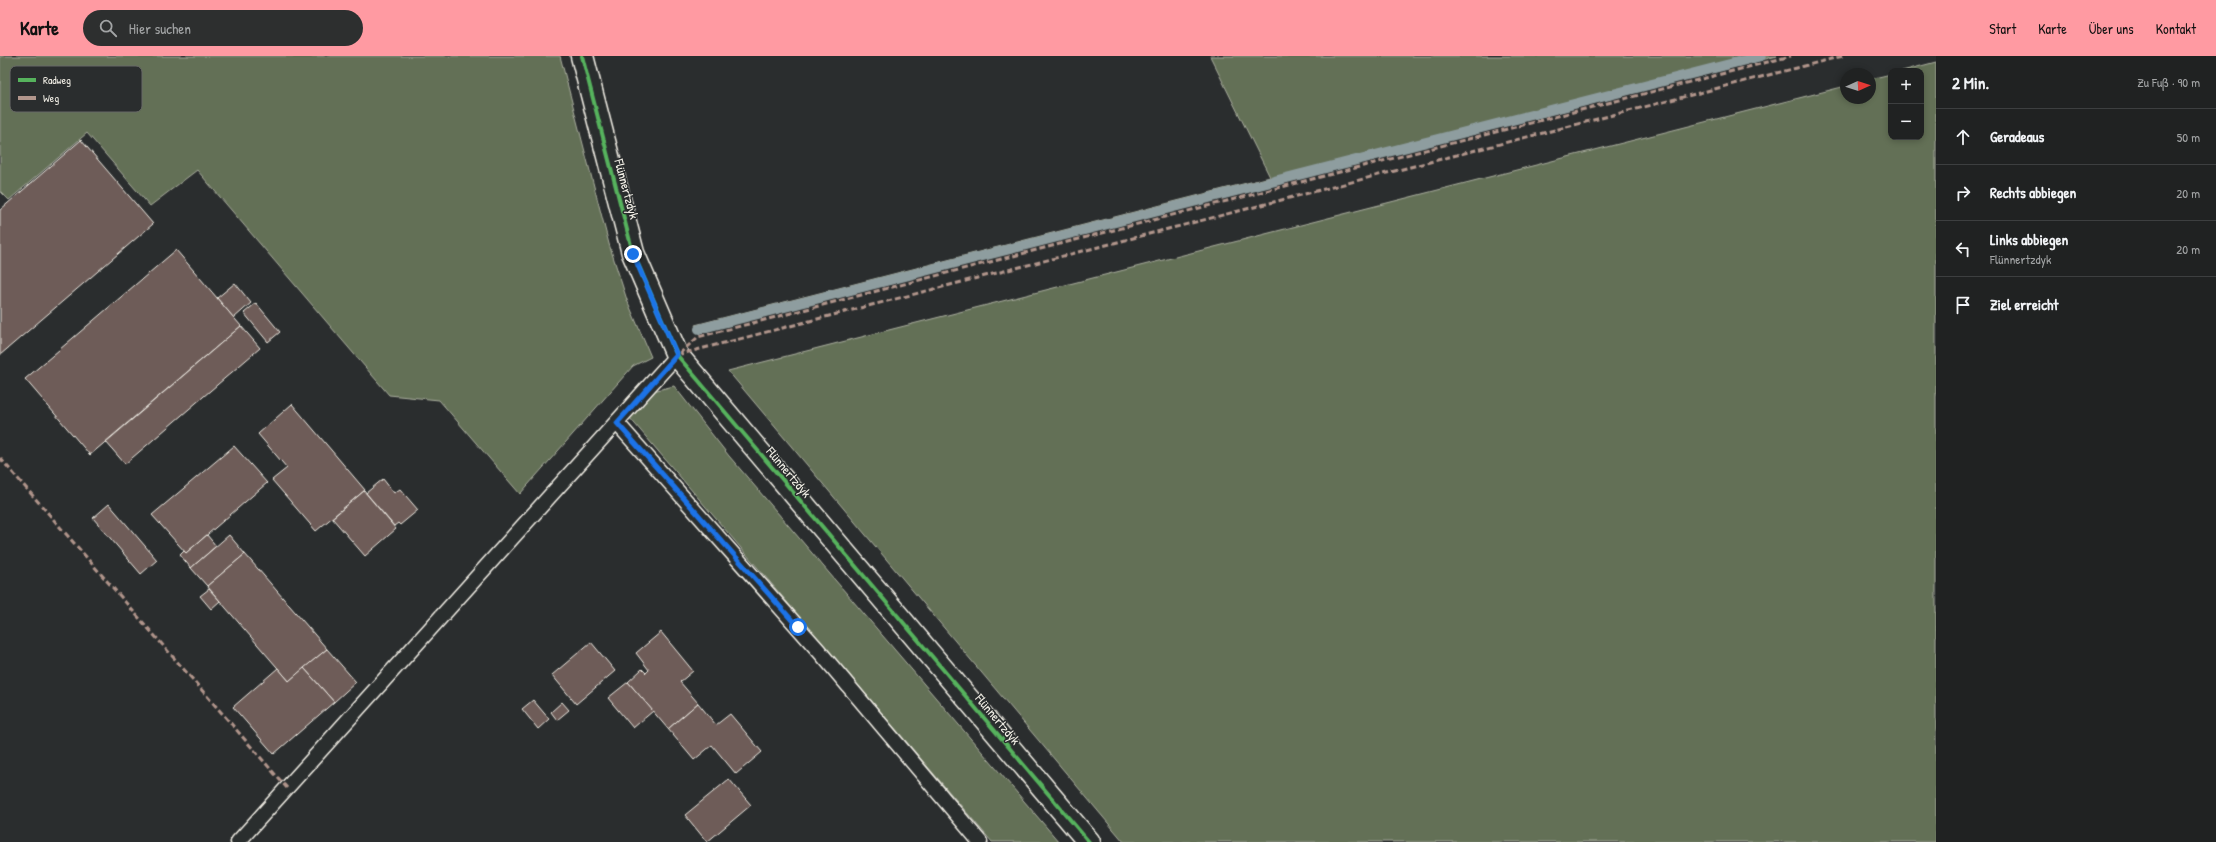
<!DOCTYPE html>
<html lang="de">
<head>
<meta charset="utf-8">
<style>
	body { margin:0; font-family:"Patrick Hand",sans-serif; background:#2d2f2f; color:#f1f3f6 }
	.controls { position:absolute; right:12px; top:12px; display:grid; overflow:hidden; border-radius:8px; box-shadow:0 2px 6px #0003 }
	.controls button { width:36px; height:36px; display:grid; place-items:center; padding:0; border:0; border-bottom:1px solid #3d3f40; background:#202222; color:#f1f3f6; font:20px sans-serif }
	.compass { position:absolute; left:1840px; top:12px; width:36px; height:36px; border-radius:50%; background:#202222; box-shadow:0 2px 6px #0003; rotate:87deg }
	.stop { position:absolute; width:12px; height:12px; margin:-9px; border:3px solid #1a73e8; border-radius:50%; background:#fff }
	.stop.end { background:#1a73e8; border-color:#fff; box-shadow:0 1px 4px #0008 }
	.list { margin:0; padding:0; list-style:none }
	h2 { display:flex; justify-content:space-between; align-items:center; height:52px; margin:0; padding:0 16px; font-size:17px }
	h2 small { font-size:13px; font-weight:400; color:#a2a4a5 }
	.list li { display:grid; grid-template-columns:26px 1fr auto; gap:12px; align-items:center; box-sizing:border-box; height:56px; padding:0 16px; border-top:1px solid #3d3f40 }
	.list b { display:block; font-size:15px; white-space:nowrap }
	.list p { margin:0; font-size:13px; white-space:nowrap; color:#a2a4a5 }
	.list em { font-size:13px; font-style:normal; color:#a2a4a5 }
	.icon { flex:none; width:22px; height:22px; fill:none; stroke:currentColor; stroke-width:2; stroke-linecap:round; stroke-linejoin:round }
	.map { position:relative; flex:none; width:1936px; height:786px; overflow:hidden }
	header { display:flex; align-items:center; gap:24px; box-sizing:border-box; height:56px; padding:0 20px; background:#ff9aa2; color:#111 }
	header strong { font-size:19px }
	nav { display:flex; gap:22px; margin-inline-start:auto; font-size:14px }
	.search { width:280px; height:36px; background:#2d2f2f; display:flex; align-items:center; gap:10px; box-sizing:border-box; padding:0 14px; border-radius:22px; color:#a2a4a5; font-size:15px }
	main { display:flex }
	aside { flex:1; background:#202222 }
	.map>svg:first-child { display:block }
</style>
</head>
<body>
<header>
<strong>Karte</strong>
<div class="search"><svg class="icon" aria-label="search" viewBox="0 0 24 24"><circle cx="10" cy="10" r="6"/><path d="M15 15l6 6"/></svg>Hier suchen</div>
<nav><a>Start</a><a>Karte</a><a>Über uns</a><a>Kontakt</a></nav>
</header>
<main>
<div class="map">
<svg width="1936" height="786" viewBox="0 0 1936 786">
	<rect width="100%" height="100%" fill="#2a2d2e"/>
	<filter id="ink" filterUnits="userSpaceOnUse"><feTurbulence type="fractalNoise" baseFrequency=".025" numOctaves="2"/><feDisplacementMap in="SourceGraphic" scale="8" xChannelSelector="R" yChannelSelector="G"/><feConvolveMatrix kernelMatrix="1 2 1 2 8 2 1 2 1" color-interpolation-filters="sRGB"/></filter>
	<g filter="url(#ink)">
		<!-- green -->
		<g fill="#636f57" stroke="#acb0a0">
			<polygon points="0,0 560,0 609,188 627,244 651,301 633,310 520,438 439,344 389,339 197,114 150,150 87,77 9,144 0,135"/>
			<polygon points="1210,0 1777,0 699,277 695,269 1270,121"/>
			<polygon points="1936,6 1936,786 1124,786 728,315 1846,30 1846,42 1870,42 1870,23 1891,18 1891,81 1921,81 1921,15 1902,15"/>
			<polygon points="674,330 729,400 1059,786 992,786 629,361 653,335"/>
		</g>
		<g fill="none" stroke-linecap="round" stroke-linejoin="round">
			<!-- stream -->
			<polyline stroke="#8e9d9f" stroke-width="10" points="699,273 1761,0"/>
		</g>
		<!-- building -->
		<g fill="#6e5b59" stroke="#f4f1e8">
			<polygon points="81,84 153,168 0,299 0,154"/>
			<polygon points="176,194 241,270 90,399 25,323"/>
			<polygon points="235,227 251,247 234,262 217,242"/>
			<polygon points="256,247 280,276 268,286 244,257"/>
			<polygon points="241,270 260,292 125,408 106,386"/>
			<polygon points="292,348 365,434 316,475 272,424 287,412 258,378"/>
			<polygon points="234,390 267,427 186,497 152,459"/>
			<polygon points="383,423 394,437 400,433 418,454 400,469 398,467 394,470 366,437"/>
			<polygon points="364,435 396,473 365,500 332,462"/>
			<polygon points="109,448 157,504 141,518 93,462"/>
			<polygon points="207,479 216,490 191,512 180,499 184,495 186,497"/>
			<polygon points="229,479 245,498 207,530 191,512"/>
			<polygon points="245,498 327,593 289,625 207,530"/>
			<polygon points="209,533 220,545 211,553 200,540"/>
			<polygon points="661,576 693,615 680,626 698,647 668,673 628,626 642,613 646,617 649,614 636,597"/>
			<polygon points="591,586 615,615 576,648 552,619"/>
			<polygon points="327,593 356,626 334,646 304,612"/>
			<polygon points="278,612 289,625 304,612 334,646 274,698 233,651"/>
			<polygon points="628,626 653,655 633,672 608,642"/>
			<polygon points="533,644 549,663 538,673 522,653"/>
			<polygon points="562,646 569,654 557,664 551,656"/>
			<polygon points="698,647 716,669 730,658 762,696 736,718 712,689 694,704 668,673"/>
			<polygon points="729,723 751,749 707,786 685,759"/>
		</g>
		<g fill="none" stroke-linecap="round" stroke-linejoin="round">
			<!-- service casing -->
			<g stroke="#f4f1e8" stroke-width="17">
				<g id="service">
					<polyline points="617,367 819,595 980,786"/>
					<polyline points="238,786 677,299"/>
				</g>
			</g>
			<!-- minor casing -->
			<g stroke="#f4f1e8" stroke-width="25">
				<polyline id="minor" points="582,0 633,197 677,299 1089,786"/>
			</g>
			<!-- service -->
			<use href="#service" stroke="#2a2d2e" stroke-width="14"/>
			<!-- minor -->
			<use href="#minor" stroke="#2a2d2e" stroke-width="22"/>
			<!-- quiet -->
			<g stroke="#b2968c" stroke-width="3" stroke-dasharray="6 3" stroke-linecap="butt">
				<polyline points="679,298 698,281 1791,0"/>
				<polyline points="677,299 1843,0"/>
				<polyline points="0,402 287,732"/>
			</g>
			<!-- cycleway casing -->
			<g stroke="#2a2d2e" stroke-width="6">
				<polyline id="cycleway" points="582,0 633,197 677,299 1089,786"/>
			</g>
			<!-- cycleway -->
			<use href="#cycleway" stroke="#56b35d" stroke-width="4"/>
		</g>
	</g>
	<g fill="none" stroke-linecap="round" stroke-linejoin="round" filter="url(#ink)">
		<!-- route -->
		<polyline stroke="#1a73e8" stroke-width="5" points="633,198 677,299 617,367 798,571"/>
	</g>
	<g text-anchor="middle" stroke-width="3" stroke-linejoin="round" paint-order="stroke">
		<!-- street labels -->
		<g font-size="13" fill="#f4f1e8" stroke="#2a2d2e">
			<text transform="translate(627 133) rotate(75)" y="5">Flünnertzdyk</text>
			<text transform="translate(789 416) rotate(50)" y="5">Flünnertzdyk</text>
			<text transform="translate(998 663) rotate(50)" y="5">Flünnertzdyk</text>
		</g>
	</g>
	<!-- legend -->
	<rect x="10" y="10" width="132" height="46" rx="6" fill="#2a2d2e" stroke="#676866" stroke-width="1"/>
	<rect x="18" y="22" width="18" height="4" fill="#56b35d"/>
	<rect x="18" y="40" width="18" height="4" fill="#b2968c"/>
	<g font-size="11" fill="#f4f1e8">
		<text x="43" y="28">Radweg</text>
		<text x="43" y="46">Weg</text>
	</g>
</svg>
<div class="controls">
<button>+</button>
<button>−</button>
</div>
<svg class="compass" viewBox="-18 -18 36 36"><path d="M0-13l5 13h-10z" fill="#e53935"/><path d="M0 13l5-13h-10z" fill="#a2a4a5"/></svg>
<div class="stop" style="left:798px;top:571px"></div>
<div class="stop end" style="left:633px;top:198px"></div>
</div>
<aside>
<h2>2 Min.<small>Zu Fuß · 90 m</small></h2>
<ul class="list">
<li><svg class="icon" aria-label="ahead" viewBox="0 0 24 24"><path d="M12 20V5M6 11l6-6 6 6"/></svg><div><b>Geradeaus</b></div><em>50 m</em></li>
<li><svg class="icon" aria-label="right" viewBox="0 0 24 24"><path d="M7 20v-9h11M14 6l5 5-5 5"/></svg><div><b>Rechts abbiegen</b></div><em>20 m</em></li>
<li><svg class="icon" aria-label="left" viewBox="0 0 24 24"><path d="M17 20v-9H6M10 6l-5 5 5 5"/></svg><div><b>Links abbiegen</b><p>Flünnertzdyk</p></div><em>20 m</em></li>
<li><svg class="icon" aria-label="arrive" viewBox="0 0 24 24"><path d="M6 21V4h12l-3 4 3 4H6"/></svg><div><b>Ziel erreicht</b></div></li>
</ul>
</aside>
</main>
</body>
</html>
